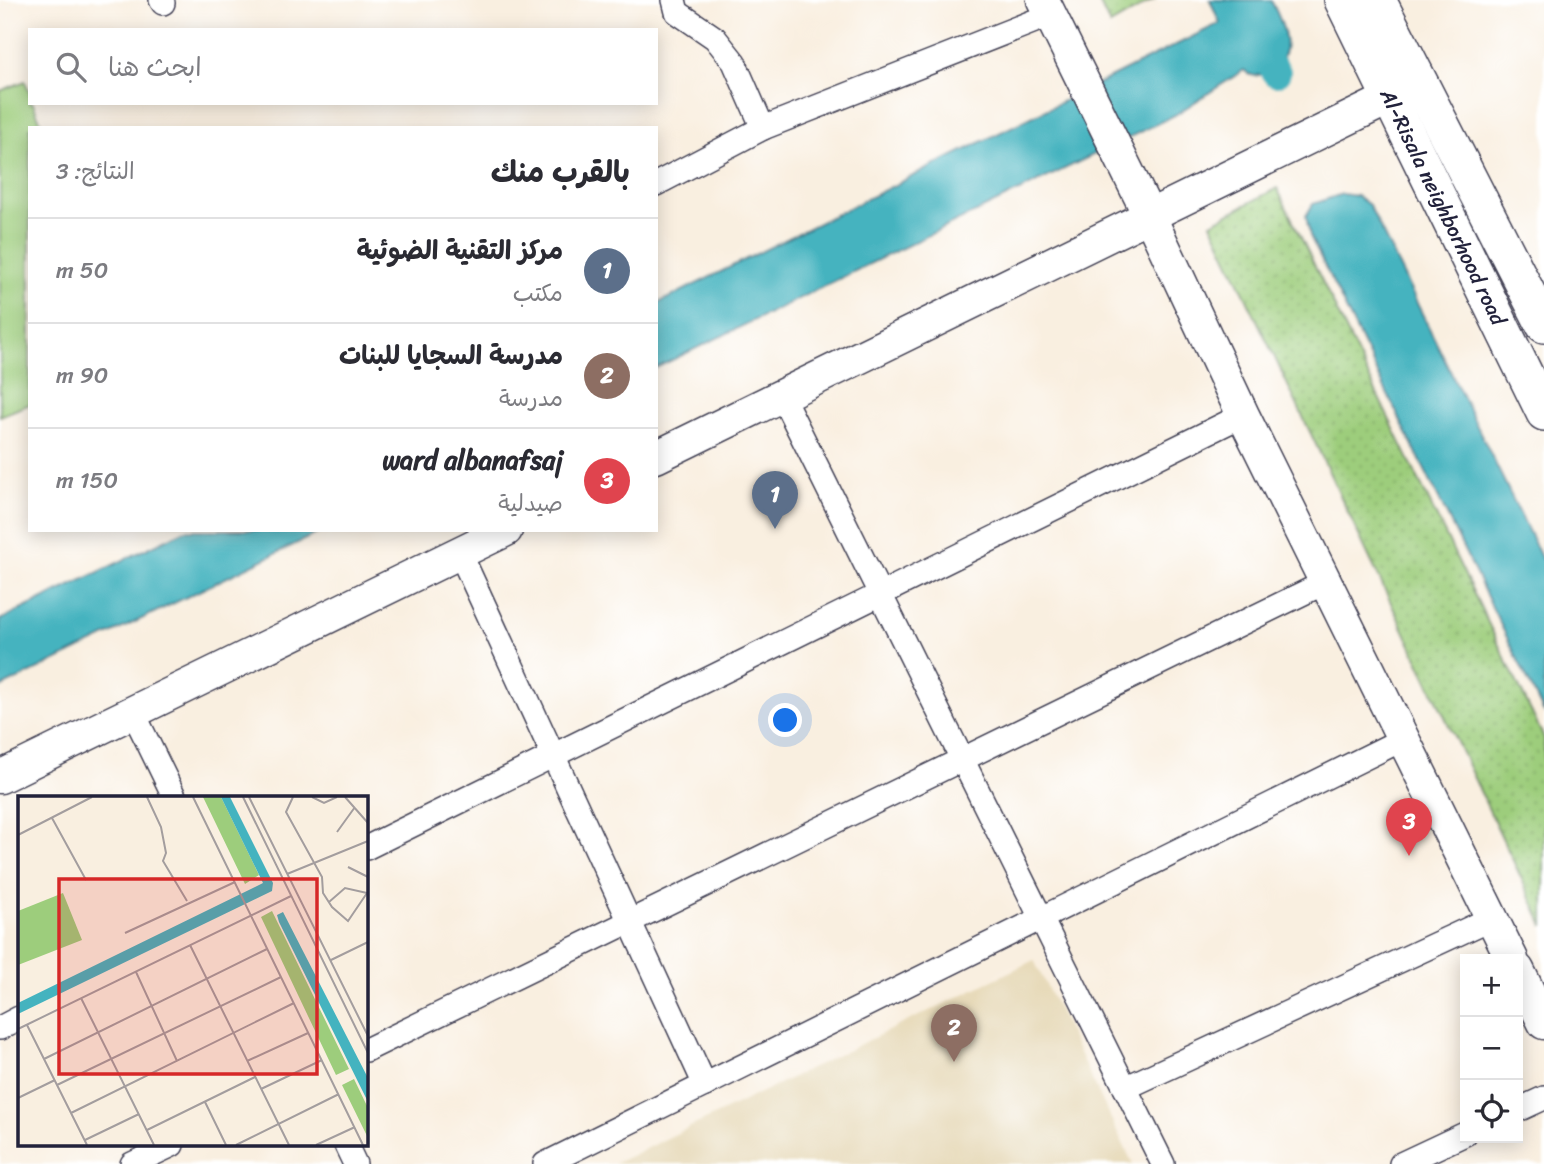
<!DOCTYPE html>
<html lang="ar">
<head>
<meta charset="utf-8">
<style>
	body { margin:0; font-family:Sriracha,"Playpen Sans Arabic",sans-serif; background:#f7f7f7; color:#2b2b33; direction:rtl }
	.controls { position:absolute; right:21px; bottom:21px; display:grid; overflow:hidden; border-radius:0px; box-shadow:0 4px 18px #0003 }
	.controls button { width:63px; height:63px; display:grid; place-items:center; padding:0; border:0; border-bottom:2px solid #e1e1e2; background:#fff; color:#2b2b33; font:35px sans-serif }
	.you { position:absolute; left:786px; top:721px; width:24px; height:24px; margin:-18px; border:5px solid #fff; border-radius:50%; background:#1a73e8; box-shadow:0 0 0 10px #1a73e833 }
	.badge { display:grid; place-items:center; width:46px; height:46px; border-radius:50%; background:#0b8043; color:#fff; font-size:23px; font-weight:700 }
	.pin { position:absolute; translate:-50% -58px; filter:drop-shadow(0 2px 4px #0008) }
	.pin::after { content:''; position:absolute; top:37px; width:24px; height:21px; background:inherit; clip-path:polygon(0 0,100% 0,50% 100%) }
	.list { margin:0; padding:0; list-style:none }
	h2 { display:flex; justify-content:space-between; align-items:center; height:91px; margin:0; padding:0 28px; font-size:30px }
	h2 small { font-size:23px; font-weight:400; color:#7c7c81 }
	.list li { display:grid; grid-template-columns:46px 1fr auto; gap:21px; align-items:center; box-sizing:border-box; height:105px; padding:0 28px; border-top:2px solid #e1e1e2 }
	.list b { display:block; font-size:26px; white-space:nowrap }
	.list p { margin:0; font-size:23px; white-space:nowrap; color:#7c7c81 }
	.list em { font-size:23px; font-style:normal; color:#7c7c81 }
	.icon { flex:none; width:38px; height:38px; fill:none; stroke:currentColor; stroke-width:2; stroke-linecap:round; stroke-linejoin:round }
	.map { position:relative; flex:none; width:1544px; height:1164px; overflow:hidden; direction:ltr }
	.search { position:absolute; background:#fff; box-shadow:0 4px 18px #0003; left:28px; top:28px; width:630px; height:77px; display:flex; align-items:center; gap:18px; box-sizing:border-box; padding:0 24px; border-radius:0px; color:#7c7c81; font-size:26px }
	.panel { position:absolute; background:#fff; box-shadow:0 4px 18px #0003; left:28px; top:126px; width:630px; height:406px; border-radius:0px; direction:rtl }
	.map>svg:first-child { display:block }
</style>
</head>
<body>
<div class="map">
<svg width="1544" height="1164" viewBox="0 0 1544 1164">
	<defs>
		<pattern id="grass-dots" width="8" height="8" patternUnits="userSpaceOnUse" patternTransform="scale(1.75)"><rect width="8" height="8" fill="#9dcd7c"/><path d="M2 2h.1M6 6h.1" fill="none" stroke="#87b06c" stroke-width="1.8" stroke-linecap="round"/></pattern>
	</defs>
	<rect width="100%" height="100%" fill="#fff"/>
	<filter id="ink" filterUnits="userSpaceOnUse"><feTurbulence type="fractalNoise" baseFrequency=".0143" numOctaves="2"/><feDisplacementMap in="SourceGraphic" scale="14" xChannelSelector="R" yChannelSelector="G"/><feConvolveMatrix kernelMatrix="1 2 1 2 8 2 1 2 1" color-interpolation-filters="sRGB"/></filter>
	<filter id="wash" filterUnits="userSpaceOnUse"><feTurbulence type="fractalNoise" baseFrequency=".00686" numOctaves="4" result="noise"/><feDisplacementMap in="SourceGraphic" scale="28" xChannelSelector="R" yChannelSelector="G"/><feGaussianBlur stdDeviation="1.57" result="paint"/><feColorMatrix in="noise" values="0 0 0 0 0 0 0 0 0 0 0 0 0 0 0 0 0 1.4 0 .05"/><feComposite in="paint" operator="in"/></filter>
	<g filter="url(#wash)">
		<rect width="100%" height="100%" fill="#f9efe0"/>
		<!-- built -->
		<polygon fill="#e7daba" points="1034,960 1133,1164 614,1164"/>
		<!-- grass -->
		<g fill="url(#grass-dots)" stroke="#60785c" stroke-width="2">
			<polygon points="1098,0 1153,0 1110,25"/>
			<polygon points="1277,188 1544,738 1544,926 1211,223"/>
		</g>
		<!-- garden -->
		<polygon fill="#9dcd7c" stroke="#60785c" stroke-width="2" points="25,81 30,94 30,103 33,103 43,128 30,128 30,404 0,416 0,91"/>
		<!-- water -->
		<g fill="#44b3bf" stroke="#336a7d" stroke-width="2">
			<path d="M1210,0H1271C1284,26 1299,58 1264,73C1256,77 1251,77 1244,70L1175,115L656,368V304L1220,23Z"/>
			<polygon points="1342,194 1357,196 1369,205 1544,563 1544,713 1310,236 1306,216 1313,204"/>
			<polygon points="185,530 324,530 0,688 0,620"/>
		</g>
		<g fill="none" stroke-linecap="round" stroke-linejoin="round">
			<!-- canal -->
			<polyline stroke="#44b3bf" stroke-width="30" points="1274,69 1276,72"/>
		</g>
	</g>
	<g filter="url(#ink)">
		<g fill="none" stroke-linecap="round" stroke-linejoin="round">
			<!-- street casing -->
			<g stroke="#424154" stroke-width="26">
				<g id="street">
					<polyline points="161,0 163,3"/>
					<polyline points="674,0 677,12 715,38 734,62 763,128"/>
					<polyline points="656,184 763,128 1050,15"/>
					<polyline points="782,396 1163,1164"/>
					<polyline points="460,553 705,1085"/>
					<polyline points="133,712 175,798"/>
					<polyline points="366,848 1243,415"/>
					<polyline points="0,1028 19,1018"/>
					<polyline points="366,1050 1326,582"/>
					<polyline points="1125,1088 1492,918"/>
					<polyline points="1518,1110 1544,1098"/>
					<polyline points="346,1145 355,1164"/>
					<polyline points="132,1164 172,1145"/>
					<polyline points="545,1164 1403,739"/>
					<polyline points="1401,1164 1465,1134"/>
				</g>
			</g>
			<!-- secondary casing -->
			<g stroke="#424154" stroke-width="35">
				<g id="secondary">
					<polyline points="1043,0 1150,217 1243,415 1512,959"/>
					<polyline points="656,457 1390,98"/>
					<polyline points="0,777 506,530"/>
					<polyline points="1518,970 1544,1023"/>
				</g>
			</g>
			<!-- primary casing -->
			<g stroke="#424154" stroke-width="38">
				<g id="primary">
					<polyline points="1342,0 1544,413"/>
					<polyline points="1378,0 1544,325"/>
				</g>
			</g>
			<!-- street -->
			<use href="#street" stroke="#fff" stroke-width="23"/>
			<!-- secondary -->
			<use href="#secondary" stroke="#fff" stroke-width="32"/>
			<!-- primary -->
			<use href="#primary" stroke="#fff" stroke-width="35"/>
		</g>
	</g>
	<g text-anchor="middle" stroke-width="7" stroke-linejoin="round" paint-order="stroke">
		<!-- street labels -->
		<g font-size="21" fill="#22223b" stroke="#fff">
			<text transform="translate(1443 207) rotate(64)" y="7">Al-Risala neighborhood road</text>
		</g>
	</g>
	<!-- overview -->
	<g transform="translate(18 796)">
		<rect width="350" height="350" fill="#f9efe0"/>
		<path d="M185,1H203L241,79L227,88ZM254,115L331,273L318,279L243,121ZM336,283L350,312V342L324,289Z" fill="#9dcd7c"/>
		<path d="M45,97L64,144L0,169V115Z" fill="#9dcd7c"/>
		<path d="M203,1H212L255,87L254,95L0,218V207L245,87ZM265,116L350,282V306L261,126L259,119Z" fill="#44b3bf"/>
		<path fill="none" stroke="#a39d9e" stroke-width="2" d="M129,1L143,31L148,57L145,65L169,105M175,1L345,349M225,1L350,257M231,1L350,240M275,1L268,16L304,81L305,97L314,111L330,125L349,97M294,1L306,7L319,1M327,1L350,27M34,22L68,84M319,36L337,11M0,39L74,1M330,71L350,81M269,78L350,45M311,106L327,92L349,97M107,137L217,86M172,149L271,349M313,164L350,146M118,176L159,265M63,202L136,349M9,229L69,349M0,233L273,100M26,263L249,153M229,265L290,237M39,289L263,181M243,293L304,264M0,302L37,284M187,306L208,349M53,317L276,207M129,334L237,281M67,344L121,318M218,349L321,298M298,349L337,331"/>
		<path fill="#d62828" fill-opacity="0.15" stroke="#d62828" stroke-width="3.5" d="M41,83H299V278H41Z"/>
		<rect width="350" height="350" fill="none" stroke="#22223b" stroke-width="3.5"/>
	</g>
</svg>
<div class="controls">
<button>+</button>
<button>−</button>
<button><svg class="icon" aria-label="locate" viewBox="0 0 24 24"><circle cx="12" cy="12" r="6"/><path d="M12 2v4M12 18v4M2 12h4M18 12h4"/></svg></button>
</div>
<div class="you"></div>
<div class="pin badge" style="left:775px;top:529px;background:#5c6f8a">1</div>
<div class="pin badge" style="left:954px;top:1062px;background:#8d6e63">2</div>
<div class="pin badge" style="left:1409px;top:856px;background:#e0444e">3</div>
<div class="search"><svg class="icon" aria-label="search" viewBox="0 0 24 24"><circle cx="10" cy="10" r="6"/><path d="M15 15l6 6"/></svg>ابحث هنا</div>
<section class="panel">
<h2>بالقرب منك<small>النتائج: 3</small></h2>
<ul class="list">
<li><span class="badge" style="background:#5c6f8a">1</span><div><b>مركز التقنية الضوئية</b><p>مكتب</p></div><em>50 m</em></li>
<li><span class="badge" style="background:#8d6e63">2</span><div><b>مدرسة السجايا للبنات</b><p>مدرسة</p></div><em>90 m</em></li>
<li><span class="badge" style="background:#e0444e">3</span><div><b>ward albanafsaj</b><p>صيدلية</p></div><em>150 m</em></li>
</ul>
</section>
</div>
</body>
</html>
